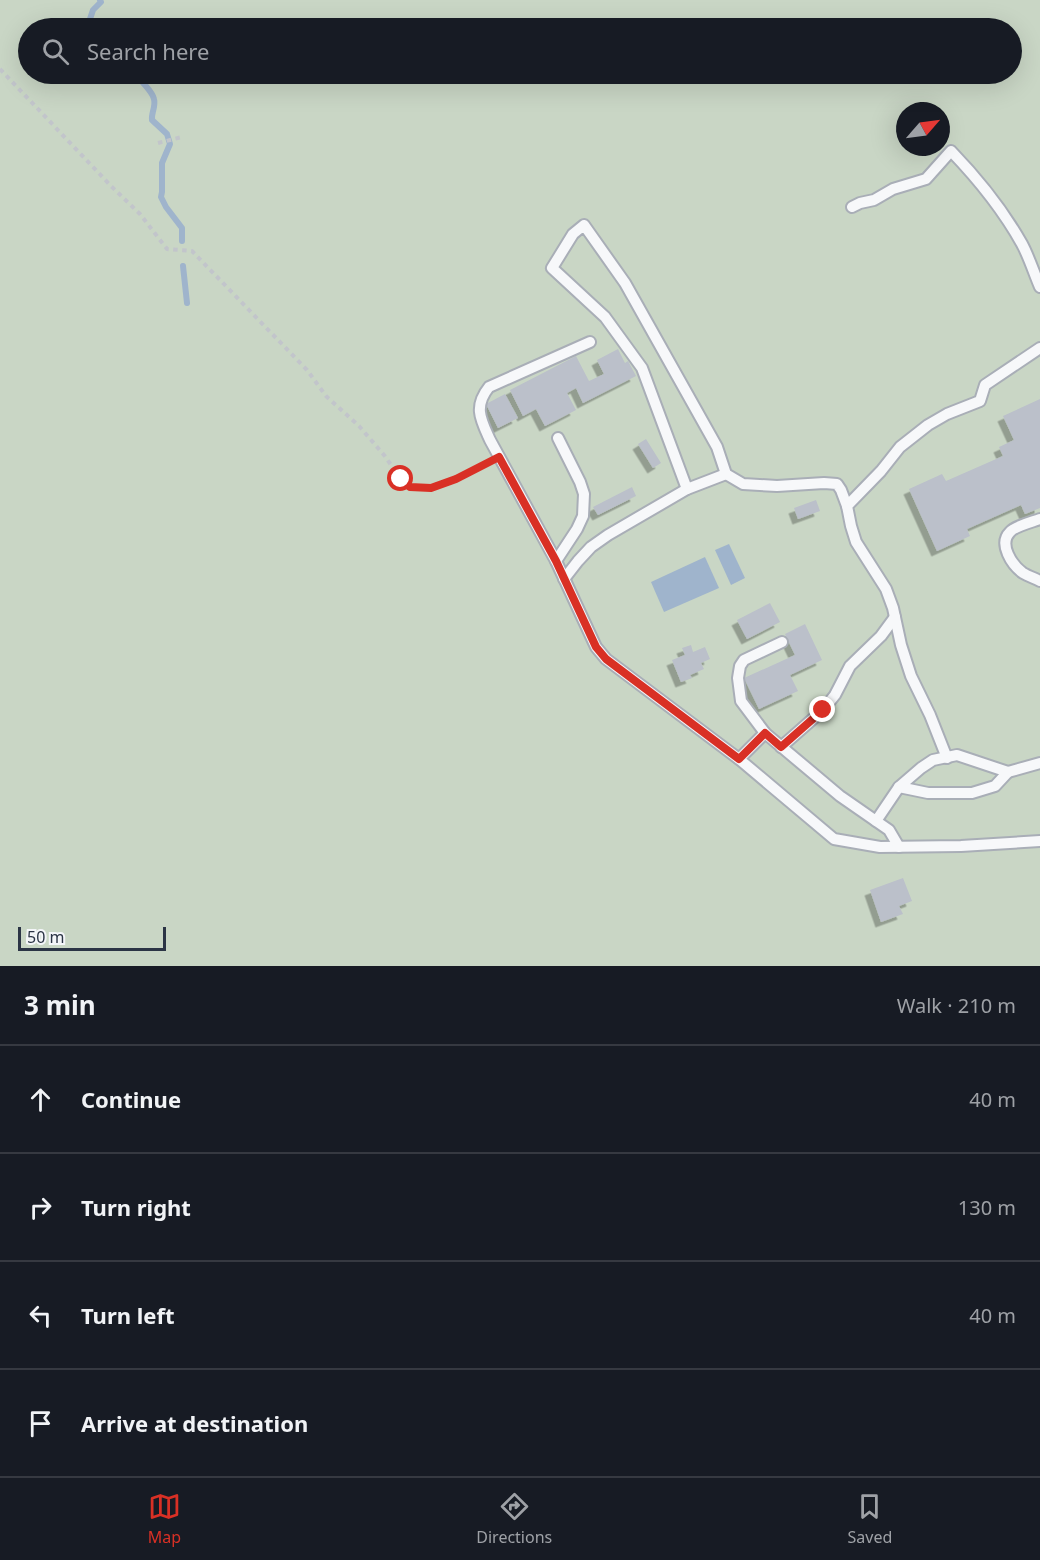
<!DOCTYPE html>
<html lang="en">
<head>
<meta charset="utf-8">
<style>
	body { margin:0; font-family:"Noto Sans",sans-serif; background:#20242c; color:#f1f3f6 }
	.compass { position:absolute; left:896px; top:102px; width:54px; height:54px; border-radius:50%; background:#171b24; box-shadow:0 6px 24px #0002; rotate:62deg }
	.scale { position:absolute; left:18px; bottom:15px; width:148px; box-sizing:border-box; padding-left:6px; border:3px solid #2b3445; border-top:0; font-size:16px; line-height:21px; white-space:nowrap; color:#2b3445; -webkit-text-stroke:4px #f4f6f9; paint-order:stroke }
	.stop { position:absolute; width:18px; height:18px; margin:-14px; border:4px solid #d93025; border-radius:50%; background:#fff }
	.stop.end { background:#d93025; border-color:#fff; box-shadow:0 2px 6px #0008 }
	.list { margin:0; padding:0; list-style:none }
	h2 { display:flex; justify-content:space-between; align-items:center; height:78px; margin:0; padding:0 24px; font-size:26px }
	h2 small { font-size:20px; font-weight:400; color:#9ea1a6 }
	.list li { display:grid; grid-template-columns:39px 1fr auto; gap:18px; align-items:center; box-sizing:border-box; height:108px; padding:0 24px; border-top:2px solid #363941 }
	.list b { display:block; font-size:22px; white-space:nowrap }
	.list em { font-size:20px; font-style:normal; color:#9ea1a6 }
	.icon { flex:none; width:33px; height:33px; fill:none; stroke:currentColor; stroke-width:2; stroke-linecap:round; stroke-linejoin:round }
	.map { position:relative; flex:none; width:1040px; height:966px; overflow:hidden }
	.search { position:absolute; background:#171b24; box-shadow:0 6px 24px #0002; left:18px; right:18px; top:18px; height:66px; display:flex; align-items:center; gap:15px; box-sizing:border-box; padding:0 21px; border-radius:33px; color:#9ea1a6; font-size:22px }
	.sheet { height:510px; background:#171b24 }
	nav { display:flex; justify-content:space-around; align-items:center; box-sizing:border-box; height:84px; border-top:2px solid #363941; background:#171b24; font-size:16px; color:#9ea1a6 }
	nav a { display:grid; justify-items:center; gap:3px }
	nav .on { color:#d93025 }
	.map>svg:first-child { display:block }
</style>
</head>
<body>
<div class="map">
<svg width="1040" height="966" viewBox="0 0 1040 966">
	<defs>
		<filter id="shadow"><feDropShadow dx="-5.5" dy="5.5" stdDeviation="0" flood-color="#0004"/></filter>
	</defs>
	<rect width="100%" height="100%" fill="#e4e7ec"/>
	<!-- green -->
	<path fill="#c9d6c5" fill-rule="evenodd" d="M0,0H1040V966H0ZM28,28H1012V74H28ZM905,111H941V147H905Z"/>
	<!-- water -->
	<g fill="#9fb4cc">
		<polygon points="729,544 745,578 731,585 715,550"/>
		<polygon points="705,557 719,588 664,612 651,582"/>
	</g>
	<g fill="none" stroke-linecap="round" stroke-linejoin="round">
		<!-- stream -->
		<g stroke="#9fb4cc" stroke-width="6">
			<polyline points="94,28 89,22 93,10 101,2 100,0"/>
			<path d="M137,74C141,83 152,90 154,99C156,107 151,113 152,120L167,134L170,144L162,163V192L161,197L166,207L182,228V241"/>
			<polyline points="183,266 187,303"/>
		</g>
	</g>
	<!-- building -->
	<g fill="#bbc0ca" filter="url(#shadow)">
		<polygon points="618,349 625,363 628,361 636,376 583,403 576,388 567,393 576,410 545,426 536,409 523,416 510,390 576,356 589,381 604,374 597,360"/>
		<polygon points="505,394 518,418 498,428 486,404"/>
		<polygon points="1040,399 1040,508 1025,514 1021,505 967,529 970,536 937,551 909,489 942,474 946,481 1003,456 999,447 1014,440 1003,416"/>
		<polygon points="646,439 661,463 653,468 638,444"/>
		<polygon points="632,487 636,496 598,515 593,507"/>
		<polygon points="816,500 820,511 798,519 794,508"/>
		<polygon points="770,603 780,622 747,639 737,620"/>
		<polygon points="805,624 822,660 790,675 798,691 759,709 744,678 795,655 785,634"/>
		<polygon points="691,645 693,652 705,647 710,659 701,663 704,669 690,675 692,678 681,682 672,660 685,655 682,648"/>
		<polygon points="903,878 912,901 899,906 903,914 881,922 870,890"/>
	</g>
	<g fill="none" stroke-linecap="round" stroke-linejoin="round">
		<!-- service casing -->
		<g stroke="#a9aeb7" stroke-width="14">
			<g id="service">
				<path d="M852,207L860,203L874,200L893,189L926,179L951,151C978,179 1003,210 1022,244C1029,257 1034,273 1040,287"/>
				<path d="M590,342L489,387C473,407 481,420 490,440L556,561L596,647L606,659L739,759L834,839L880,847L961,846L1040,841"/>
				<polyline points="687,489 642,368 605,317 552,268 573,234 584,225 625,283 717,447 726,474 743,484 777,486 824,483 837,484 841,490 847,506"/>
				<path d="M1040,519C1032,522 1015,526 1010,532C998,544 1012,565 1023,573C1028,576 1034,578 1040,581"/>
				<polyline points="556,561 577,529 583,516 584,494 580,482 558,438"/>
				<polyline points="564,579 578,561 591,547 608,535 687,489 726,474"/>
				<polyline points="782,642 744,660 740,666 738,678 741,701 765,733 840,796 876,821 899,787 921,768 933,760 957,755 1008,772 1040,763"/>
				<polyline points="781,747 823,710 835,695 850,666 881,636 895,617"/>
				<polyline points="947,758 930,715 911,676 901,645 893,608 886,589 856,542 851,526 847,506 881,471 900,447 928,425 947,414 980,401 985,385 1040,348"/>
				<polyline points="739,759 765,733"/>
				<polyline points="899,787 928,793 972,793 995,786 1008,772"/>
				<polyline points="876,821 889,830 899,847"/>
			</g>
		</g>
		<!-- path -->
		<g stroke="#c2c5cb" stroke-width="4" stroke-dasharray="4.5 4.5" stroke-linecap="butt">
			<polyline points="0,69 111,186 140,214 167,249 192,251 307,370 326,396 359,426 384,455 401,479 410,487 431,487 456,479 486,463"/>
			<polyline points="158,143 182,137"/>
		</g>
		<!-- service -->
		<use href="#service" stroke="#f7f8fa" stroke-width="10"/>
	</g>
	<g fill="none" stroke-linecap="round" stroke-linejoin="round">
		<!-- route -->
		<polyline stroke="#d93025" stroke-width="8" points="401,479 410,487 431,488 456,479 499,457 556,561 596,647 606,659 739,759 765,733 781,747 823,710"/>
	</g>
</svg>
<svg class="compass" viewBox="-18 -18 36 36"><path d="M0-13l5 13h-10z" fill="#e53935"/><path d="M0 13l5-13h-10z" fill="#9ea1a6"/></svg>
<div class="scale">50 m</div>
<div class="stop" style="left:401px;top:479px"></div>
<div class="stop end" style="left:823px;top:710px"></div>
<div class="search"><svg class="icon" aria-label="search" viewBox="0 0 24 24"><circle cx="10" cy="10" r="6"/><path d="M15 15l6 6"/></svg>Search here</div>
</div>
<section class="sheet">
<h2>3 min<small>Walk · 210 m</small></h2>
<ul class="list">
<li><svg class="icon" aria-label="ahead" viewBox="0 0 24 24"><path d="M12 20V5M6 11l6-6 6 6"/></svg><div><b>Continue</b></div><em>40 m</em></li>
<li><svg class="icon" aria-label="right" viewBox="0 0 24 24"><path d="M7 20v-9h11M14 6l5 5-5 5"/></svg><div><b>Turn right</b></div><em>130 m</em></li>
<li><svg class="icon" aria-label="left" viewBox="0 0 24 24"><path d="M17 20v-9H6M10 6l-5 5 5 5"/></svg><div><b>Turn left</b></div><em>40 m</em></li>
<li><svg class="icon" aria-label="arrive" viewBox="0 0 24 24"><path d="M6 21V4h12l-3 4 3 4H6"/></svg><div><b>Arrive at destination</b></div></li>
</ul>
</section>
<nav>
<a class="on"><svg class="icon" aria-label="map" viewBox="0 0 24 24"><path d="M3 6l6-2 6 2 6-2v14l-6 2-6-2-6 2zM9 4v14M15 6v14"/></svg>Map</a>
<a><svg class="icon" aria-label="directions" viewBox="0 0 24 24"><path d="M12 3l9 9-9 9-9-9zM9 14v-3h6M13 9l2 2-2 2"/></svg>Directions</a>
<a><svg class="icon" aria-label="saved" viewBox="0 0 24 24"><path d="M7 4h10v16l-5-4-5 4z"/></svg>Saved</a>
</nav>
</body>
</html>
